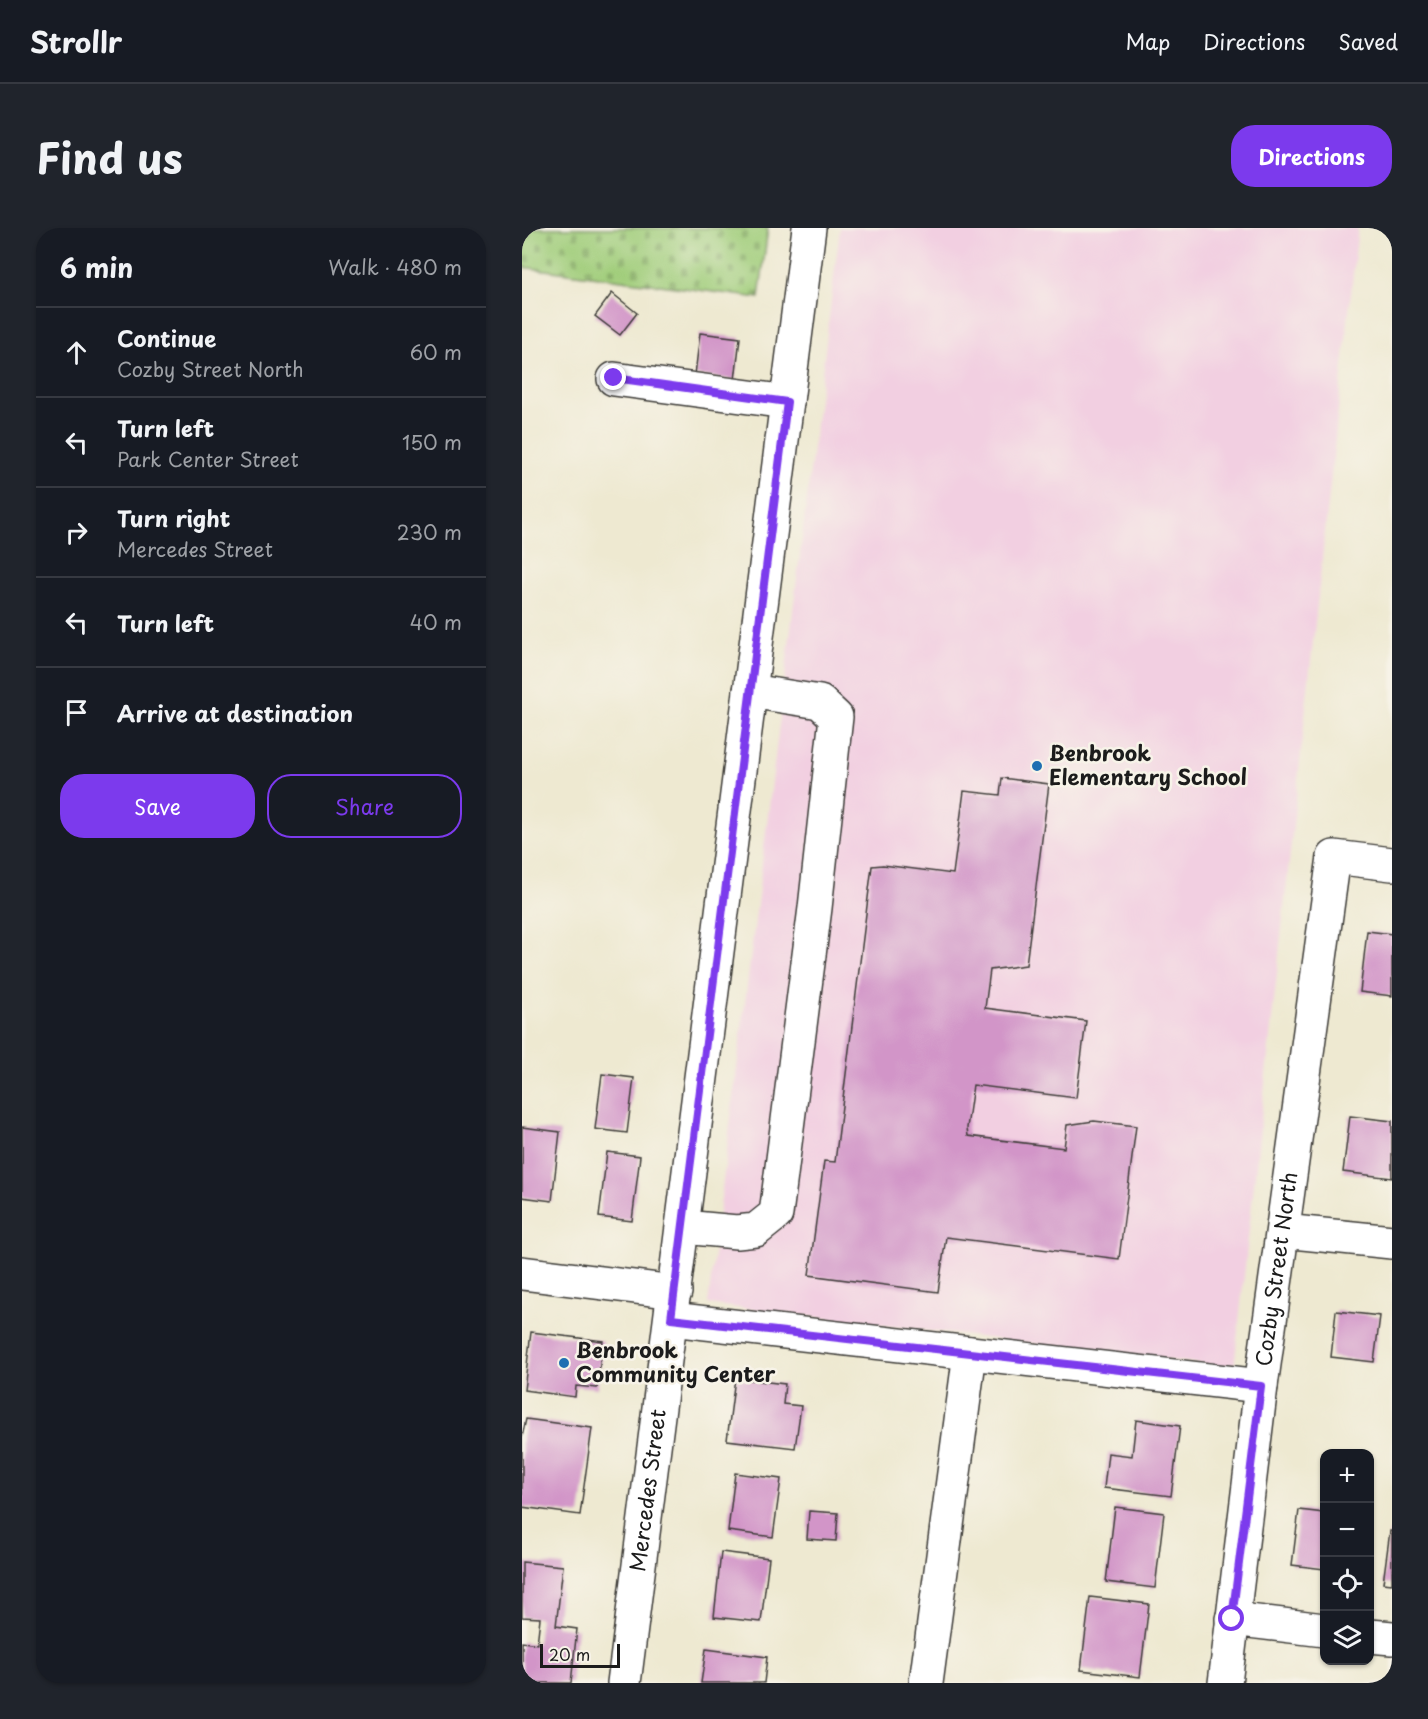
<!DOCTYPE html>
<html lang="en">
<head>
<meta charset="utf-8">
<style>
	body { margin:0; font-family:"Playpen Sans",sans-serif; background:#20242c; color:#f1f3f6 }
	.controls { position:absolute; right:18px; bottom:18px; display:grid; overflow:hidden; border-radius:12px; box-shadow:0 2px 4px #0004 }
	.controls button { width:54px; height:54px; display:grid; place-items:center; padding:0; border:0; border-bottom:2px solid #363941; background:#171b24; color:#f1f3f6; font:30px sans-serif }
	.scale { position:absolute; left:18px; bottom:15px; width:80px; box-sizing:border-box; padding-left:6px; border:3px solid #1c1c1c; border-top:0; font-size:16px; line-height:21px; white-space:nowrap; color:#1c1c1c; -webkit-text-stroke:4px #f7f3e8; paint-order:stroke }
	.stop { position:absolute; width:18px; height:18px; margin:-14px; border:4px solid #7c3aed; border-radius:50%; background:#fff }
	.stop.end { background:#7c3aed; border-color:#fff; box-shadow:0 2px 6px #0008 }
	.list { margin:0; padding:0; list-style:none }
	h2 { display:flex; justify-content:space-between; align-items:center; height:78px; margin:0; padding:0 24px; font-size:26px }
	h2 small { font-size:20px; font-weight:400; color:#9ea1a6 }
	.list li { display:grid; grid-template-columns:39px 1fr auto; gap:18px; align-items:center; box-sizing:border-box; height:90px; padding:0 24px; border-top:2px solid #363941 }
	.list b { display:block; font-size:22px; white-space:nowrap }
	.list p { margin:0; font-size:20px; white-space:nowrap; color:#9ea1a6 }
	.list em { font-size:20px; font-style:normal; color:#9ea1a6 }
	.actions { display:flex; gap:12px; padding:18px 24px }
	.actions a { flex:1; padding:14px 0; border:2px solid #7c3aed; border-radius:24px; text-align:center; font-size:21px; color:#7c3aed }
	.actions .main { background:#7c3aed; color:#fff }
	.icon { flex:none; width:33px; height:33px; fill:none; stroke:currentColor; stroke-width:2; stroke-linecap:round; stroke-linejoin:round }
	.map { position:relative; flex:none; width:870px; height:1455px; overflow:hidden; border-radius:24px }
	header { display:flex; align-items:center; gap:36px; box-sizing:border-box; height:84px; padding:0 30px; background:#171b24; border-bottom:2px solid #363941 }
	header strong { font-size:28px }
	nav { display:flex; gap:33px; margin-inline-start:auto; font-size:21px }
	.intro { display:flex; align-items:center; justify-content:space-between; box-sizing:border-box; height:144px; padding:0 36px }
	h1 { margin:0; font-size:42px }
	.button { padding:15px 27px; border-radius:24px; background:#7c3aed; color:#fff; font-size:21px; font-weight:700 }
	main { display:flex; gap:36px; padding:0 36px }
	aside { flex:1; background:#171b24; border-radius:24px; box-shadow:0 2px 4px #0004 }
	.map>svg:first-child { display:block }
</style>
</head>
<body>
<header>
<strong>Strollr</strong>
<nav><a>Map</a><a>Directions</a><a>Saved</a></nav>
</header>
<div class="intro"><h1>Find us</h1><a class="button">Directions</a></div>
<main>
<aside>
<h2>6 min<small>Walk · 480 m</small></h2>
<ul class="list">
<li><svg class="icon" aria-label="ahead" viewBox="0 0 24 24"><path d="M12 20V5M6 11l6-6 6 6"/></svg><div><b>Continue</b><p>Cozby Street North</p></div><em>60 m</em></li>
<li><svg class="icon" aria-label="left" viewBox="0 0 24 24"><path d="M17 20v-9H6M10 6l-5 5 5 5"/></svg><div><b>Turn left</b><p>Park Center Street</p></div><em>150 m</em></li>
<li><svg class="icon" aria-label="right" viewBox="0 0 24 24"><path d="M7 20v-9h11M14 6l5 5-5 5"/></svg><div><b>Turn right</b><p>Mercedes Street</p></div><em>230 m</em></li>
<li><svg class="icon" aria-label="left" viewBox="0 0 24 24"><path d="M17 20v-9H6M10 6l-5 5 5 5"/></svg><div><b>Turn left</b></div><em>40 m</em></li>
<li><svg class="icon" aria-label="arrive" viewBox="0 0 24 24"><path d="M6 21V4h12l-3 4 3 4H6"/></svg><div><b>Arrive at destination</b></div></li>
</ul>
<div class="actions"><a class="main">Save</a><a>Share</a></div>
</aside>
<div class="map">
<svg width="870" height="1455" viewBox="0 0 870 1455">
	<defs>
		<pattern id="cemetery-stones" width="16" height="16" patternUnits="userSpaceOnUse" patternTransform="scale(1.5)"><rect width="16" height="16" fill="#a0cd7a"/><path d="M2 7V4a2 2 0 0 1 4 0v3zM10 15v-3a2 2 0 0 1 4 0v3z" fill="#89af69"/></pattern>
	</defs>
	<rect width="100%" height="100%" fill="#f7f3e8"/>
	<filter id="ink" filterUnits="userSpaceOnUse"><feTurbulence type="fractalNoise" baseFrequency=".0167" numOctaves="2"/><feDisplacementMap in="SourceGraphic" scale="12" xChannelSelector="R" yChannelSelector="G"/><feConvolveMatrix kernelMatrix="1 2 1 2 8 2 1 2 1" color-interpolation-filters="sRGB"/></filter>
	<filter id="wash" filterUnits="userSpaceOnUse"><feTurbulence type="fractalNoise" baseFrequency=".008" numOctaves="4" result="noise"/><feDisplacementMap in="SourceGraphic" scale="24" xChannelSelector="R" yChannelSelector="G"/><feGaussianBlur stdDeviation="1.35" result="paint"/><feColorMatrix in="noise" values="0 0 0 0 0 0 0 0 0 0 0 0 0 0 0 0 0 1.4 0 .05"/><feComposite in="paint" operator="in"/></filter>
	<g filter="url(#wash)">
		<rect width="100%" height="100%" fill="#eee9d1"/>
		<!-- built -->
		<polygon fill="#f2cfe1" points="318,0 836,0 712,1140 186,1076"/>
		<!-- cemetery -->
		<polygon fill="url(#cemetery-stones)" stroke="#5e744b" stroke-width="1.5" points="0,0 246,0 237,70 0,39"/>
		<g id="blocks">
			<!-- building -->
			<g fill="#d295c8">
				<polygon points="90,65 115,85 98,107 73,88"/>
				<polygon points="178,105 218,110 213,152 173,147"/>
				<polygon points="480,550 527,556 504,737 468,742 463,780 564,793 554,870 451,857 445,900 446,908 542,920 545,897 572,893 614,898 597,1031 424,1009 416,1064 287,1047 302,933 313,934 350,638 361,637 431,646 442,563 478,567"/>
				<polygon points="845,703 870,706 870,768 838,764"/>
				<polygon points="80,846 112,850 105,905 73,901"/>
				<polygon points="828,888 870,893 870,950 821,944"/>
				<polygon points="0,899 38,904 30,973 0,969"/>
				<polygon points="85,924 118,928 110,993 77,989"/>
				<polygon points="814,1083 858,1088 852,1134 809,1129"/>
				<polygon points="9,1104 81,1113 75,1160 54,1158 53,1169 2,1162"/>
				<polygon points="213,1150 263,1156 261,1176 279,1178 273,1220 205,1212"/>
				<polygon points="4,1191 70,1200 58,1287 0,1279 0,1209"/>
				<polygon points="614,1192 658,1198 649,1268 582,1260 586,1225 610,1228"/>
				<polygon points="213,1245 259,1251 251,1309 206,1303"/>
				<polygon points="593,1279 642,1285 633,1360 584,1354"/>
				<polygon points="777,1282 802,1285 802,1341 770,1337"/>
				<polygon points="287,1283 316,1285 314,1313 285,1311"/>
				<polygon points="868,1303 870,1303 870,1356 861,1355"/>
				<polygon points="199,1324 247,1330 239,1394 192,1389"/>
				<polygon points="0,1334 41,1338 34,1398 55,1401 49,1455 13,1455 0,1453 0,1414 15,1416 18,1390 0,1389"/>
				<polygon points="568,1369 627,1376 618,1449 559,1442"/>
				<polygon points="184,1421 245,1429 242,1455 179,1455"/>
			</g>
		</g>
	</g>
	<g filter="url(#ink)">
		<use href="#blocks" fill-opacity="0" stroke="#3c3b37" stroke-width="1.5"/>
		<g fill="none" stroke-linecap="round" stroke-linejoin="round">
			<!-- minor casing -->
			<g stroke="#3c3b37" stroke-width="36">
				<g id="minor">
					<polyline points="92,151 265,174"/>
					<polyline points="161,999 215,1004 234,1002 254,986 293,680 314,489 298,474 228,463"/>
					<polyline points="761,1003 870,1014"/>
					<polyline points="0,1045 153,1064"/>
					<polyline points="149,1091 739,1158"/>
					<polyline points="710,1391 802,1402"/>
					<polyline points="848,1408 870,1410"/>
					<path id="s1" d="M102,1455L287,0"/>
					<polyline points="404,1455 448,1125"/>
					<path id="s2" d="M703,1455L739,1158L812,629L870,636"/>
				</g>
			</g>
			<!-- minor -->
			<use href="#minor" stroke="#fff" stroke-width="33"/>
		</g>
	</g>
	<g fill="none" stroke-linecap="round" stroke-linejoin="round" filter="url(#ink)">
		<!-- route -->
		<polyline stroke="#7c3aed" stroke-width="8" points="92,150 265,174 149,1091 739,1158 710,1391"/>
	</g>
	<!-- markers -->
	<g fill="#1f6fb2" stroke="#f7f3e8" stroke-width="2">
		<circle cx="515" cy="538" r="6"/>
		<circle cx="42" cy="1135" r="6"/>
	</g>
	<g text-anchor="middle" stroke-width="5" stroke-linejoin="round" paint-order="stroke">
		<!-- poi labels -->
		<g font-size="21" font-weight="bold" fill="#1c1c1c" stroke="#f7f3e8" text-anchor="start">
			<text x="527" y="533">Benbrook<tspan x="527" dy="24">Elementary School</tspan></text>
			<text x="54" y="1130">Benbrook<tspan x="54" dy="24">Community Center</tspan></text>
		</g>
		<!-- street labels -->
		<g font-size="21" fill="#1c1c1c" stroke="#f7f3e8">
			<text dy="7" stroke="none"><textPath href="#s2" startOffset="417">Cozby Street North</textPath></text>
			<text dy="7" stroke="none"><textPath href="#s1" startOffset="194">Mercedes Street</textPath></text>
		</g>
	</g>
</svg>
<div class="controls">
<button>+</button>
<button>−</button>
<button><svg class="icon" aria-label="locate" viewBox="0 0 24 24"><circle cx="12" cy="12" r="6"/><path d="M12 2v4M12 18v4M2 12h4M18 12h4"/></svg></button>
<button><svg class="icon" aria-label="layers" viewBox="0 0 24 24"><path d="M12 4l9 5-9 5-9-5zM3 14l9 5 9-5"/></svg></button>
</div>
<div class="scale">20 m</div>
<div class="stop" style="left:710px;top:1391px"></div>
<div class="stop end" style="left:92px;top:150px"></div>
</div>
</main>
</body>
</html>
